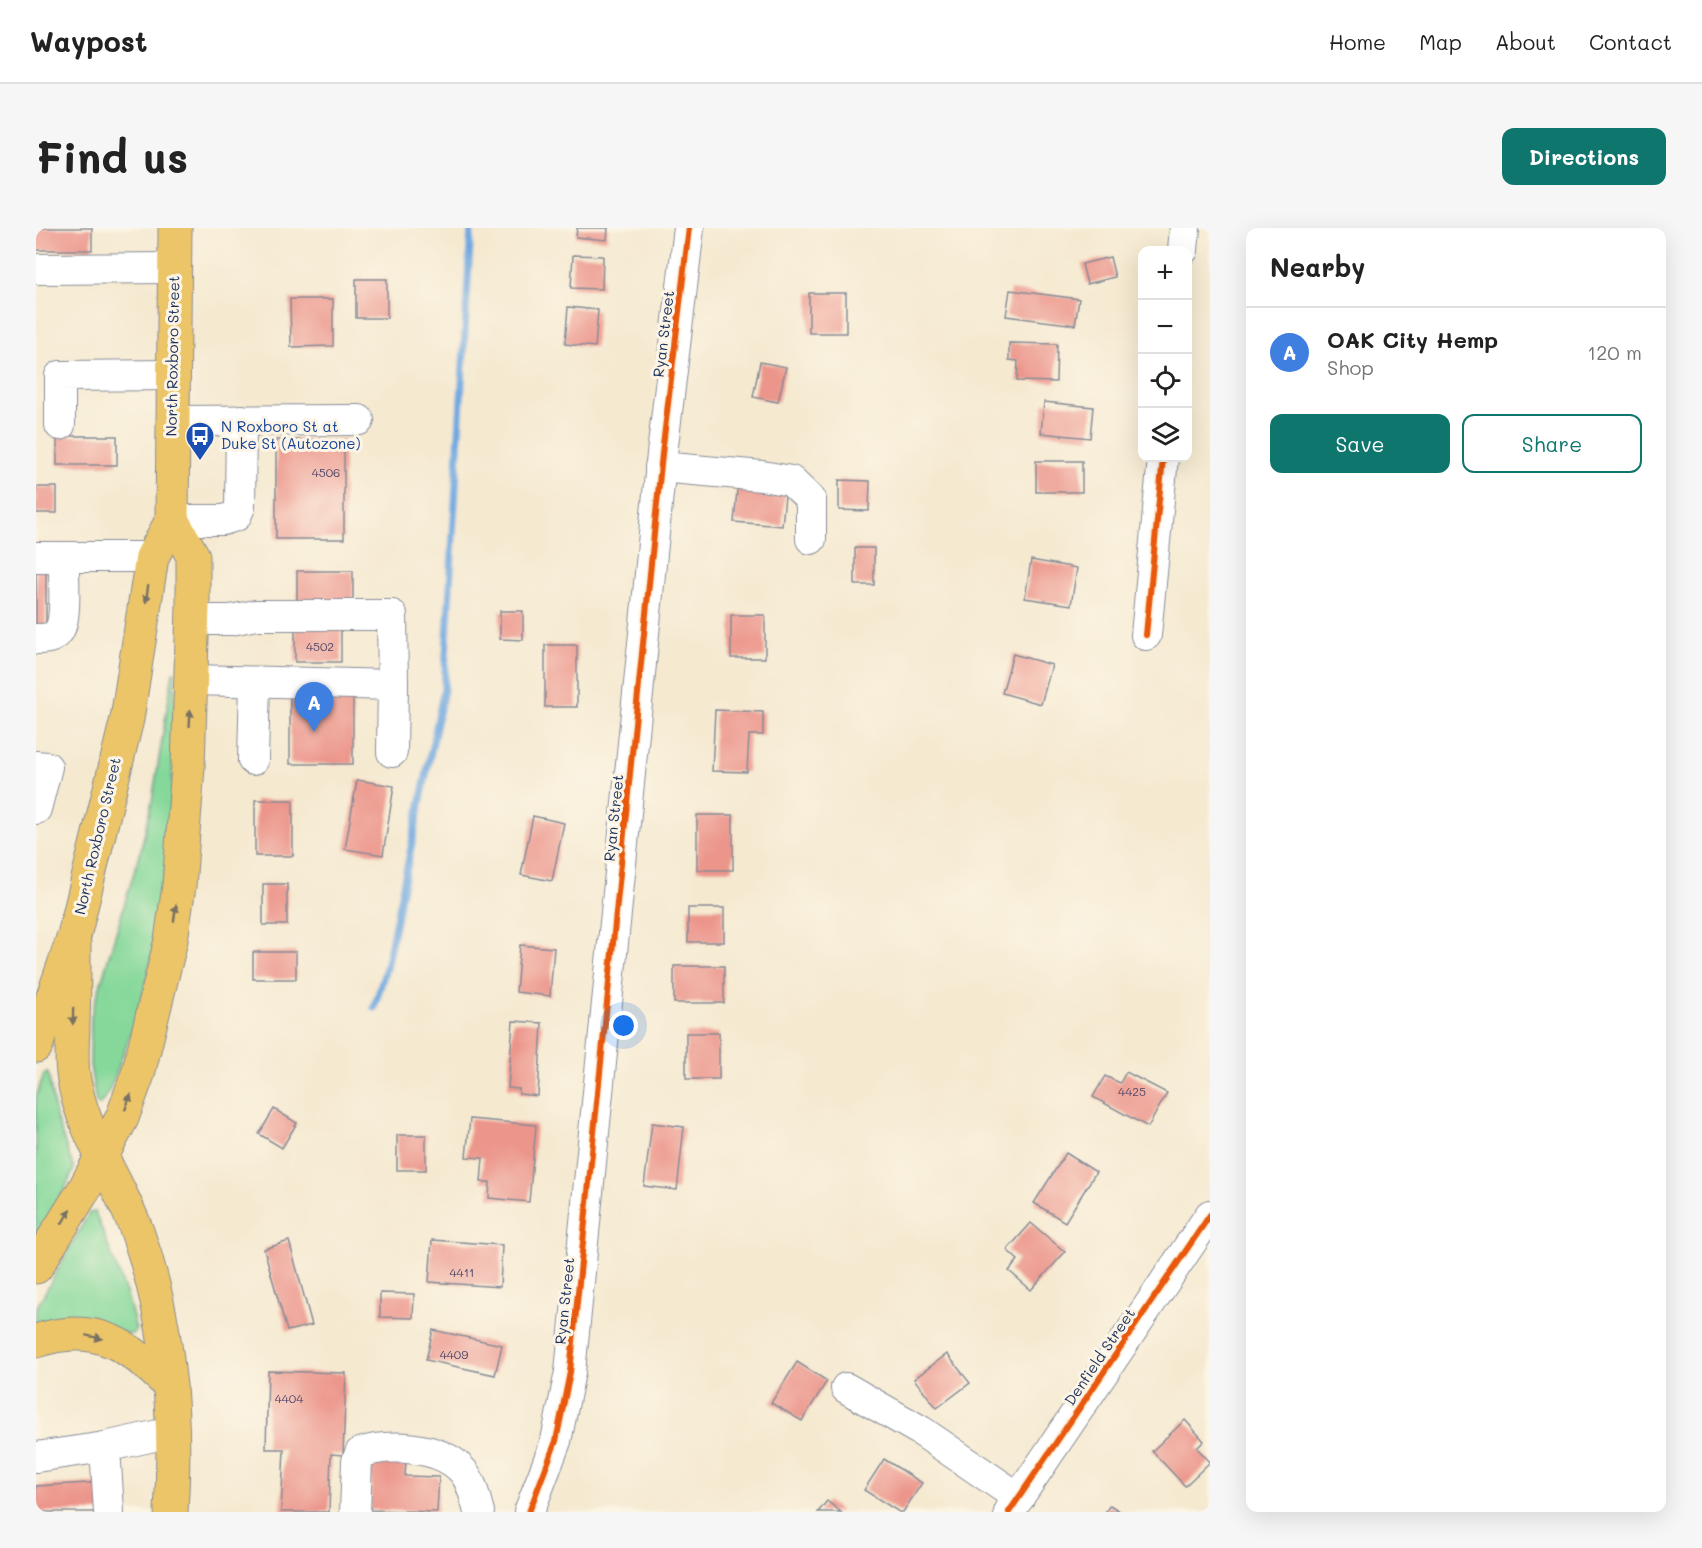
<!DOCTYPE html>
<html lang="en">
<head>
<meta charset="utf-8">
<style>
	body { margin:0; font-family:Mali,sans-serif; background:#f6f6f6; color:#222 }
	.controls { position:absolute; right:18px; top:18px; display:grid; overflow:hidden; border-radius:12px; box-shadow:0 6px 24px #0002 }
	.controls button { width:54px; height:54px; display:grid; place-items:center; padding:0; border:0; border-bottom:2px solid #e0e0e0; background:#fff; color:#222; font:30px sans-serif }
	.you { position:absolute; left:588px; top:798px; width:21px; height:21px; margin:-15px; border:4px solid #fff; border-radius:50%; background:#1a73e8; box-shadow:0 0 0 9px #1a73e833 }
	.badge { display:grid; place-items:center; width:39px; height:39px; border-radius:50%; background:#0f766e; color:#fff; font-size:20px; font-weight:700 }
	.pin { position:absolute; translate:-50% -50px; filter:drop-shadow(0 2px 3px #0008) }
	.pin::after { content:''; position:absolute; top:32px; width:21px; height:18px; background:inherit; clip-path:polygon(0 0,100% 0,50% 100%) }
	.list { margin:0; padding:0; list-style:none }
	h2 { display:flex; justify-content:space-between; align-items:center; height:78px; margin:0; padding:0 24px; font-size:26px }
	h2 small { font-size:20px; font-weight:400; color:#767676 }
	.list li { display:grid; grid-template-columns:39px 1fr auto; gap:18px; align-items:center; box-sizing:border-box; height:90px; padding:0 24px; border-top:2px solid #e0e0e0 }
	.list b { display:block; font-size:22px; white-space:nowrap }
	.list p { margin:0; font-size:20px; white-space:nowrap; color:#767676 }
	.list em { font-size:20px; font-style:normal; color:#767676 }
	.actions { display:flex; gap:12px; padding:18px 24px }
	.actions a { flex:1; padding:14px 0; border:2px solid #0f766e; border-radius:12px; text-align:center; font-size:21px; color:#0f766e }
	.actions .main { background:#0f766e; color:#fff }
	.icon { flex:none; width:33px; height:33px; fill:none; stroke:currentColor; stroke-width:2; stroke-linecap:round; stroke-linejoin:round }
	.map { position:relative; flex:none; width:1174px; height:1284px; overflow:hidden; border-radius:12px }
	header { display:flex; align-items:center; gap:36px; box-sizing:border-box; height:84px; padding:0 30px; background:#fff; border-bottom:2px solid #e0e0e0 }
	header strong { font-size:28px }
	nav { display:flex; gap:33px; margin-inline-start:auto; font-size:21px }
	.intro { display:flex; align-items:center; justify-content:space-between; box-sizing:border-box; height:144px; padding:0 36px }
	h1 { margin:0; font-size:42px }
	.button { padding:15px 27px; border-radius:12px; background:#0f766e; color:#fff; font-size:21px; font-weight:700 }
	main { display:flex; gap:36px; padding:0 36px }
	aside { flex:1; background:#fff; border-radius:12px; box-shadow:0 6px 24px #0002 }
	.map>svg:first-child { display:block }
</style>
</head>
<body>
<header>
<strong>Waypost</strong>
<nav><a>Home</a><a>Map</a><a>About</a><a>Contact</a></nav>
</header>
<div class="intro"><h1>Find us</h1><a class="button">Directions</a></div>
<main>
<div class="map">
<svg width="1174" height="1284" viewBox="0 0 1174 1284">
	<rect width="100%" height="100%" fill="#fcf5e5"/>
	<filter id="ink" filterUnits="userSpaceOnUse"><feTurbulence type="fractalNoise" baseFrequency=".0167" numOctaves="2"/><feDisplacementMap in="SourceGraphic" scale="12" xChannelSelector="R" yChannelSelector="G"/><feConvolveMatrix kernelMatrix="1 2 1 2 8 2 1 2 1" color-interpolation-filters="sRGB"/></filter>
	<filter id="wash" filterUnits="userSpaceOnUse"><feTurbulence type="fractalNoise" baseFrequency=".008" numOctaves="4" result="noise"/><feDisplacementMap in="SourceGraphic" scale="24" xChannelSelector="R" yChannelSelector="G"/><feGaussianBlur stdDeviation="1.35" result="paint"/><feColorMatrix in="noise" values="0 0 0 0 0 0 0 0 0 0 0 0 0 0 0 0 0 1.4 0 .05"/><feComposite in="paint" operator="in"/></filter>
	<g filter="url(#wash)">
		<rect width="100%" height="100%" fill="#f5e9d0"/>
		<!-- green -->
		<g fill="#85d89a" stroke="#50847c" stroke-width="1.5">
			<path d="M137,444H139C137,574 134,710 85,832C80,846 73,867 63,877L60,875L54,837L55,788L105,621L116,573Z"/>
			<polygon points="12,845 20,890 38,941 22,976 0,1014 0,869 8,846"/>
			<polygon points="59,984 92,1070 100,1102 96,1106 0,1097 0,1081 53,985"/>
		</g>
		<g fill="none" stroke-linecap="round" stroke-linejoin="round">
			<!-- stream -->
			<polyline stroke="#71a9e0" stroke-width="7" points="338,780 350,740 408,461 435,0"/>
		</g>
		<g id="blocks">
			<!-- building -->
			<g fill="#ec958b">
				<rect x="0" y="0" width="56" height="22"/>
				<polygon points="541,0 572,0 571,12 540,9"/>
				<polygon points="537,27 567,28 566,61 535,60"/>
				<polygon points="1074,29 1079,49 1051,56 1046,36"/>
				<rect x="320" y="51" width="31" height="39"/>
				<polygon points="974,62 1043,71 1039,97 970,88"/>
				<rect x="773" y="65" width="37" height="40"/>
				<polygon points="254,71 297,71 297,118 255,119"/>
				<polygon points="532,79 562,82 559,119 529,116"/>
				<polygon points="973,115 1021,116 1020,154 981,153 982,133 973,132"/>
				<polygon points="724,134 750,139 742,174 717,169"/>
				<polygon points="1008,174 1057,179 1054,210 1005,205"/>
				<rect x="21" y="208" width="60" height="29"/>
				<rect x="240" y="212" width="68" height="99"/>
				<rect x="1000" y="233" width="46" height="31"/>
				<polygon points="803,252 834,253 833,283 803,282"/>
				<polygon points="702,253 750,258 746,298 698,294"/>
				<rect x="0" y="259" width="21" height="26"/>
				<rect x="819" y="320" width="19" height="37"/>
				<polygon points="995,332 1041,340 1035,377 989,370"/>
				<rect x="0" y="334" width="10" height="68"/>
				<rect x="261" y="343" width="56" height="29"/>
				<polygon points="464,383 487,383 487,412 464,411"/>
				<rect x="695" y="387" width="34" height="43"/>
				<rect x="259" y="396" width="46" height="38"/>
				<rect x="509" y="417" width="32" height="62"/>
				<polygon points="977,426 1016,437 1005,476 966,465"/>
				<rect x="254" y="468" width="63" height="68"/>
				<polygon points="679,482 727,484 727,507 713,507 711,544 676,543"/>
				<polygon points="321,552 358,558 347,627 309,621"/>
				<rect x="219" y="572" width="38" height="56"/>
				<rect x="661" y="587" width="36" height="55"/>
				<polygon points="497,588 528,595 516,653 485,647"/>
				<rect x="227" y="656" width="24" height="41"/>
				<rect x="652" y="680" width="36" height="34"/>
				<polygon points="484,717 518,720 514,768 480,764"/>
				<rect x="217" y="724" width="43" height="27"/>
				<rect x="638" y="738" width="50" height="37"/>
				<polygon points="477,793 506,795 502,868 483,866 483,861 472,860"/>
				<rect x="650" y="805" width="33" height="46"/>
				<polygon points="1090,844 1131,865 1112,899 1057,869 1069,848 1084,855"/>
				<polygon points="238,881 261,895 246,920 223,906"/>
				<polygon points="434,891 500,897 493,974 453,970 454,954 445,954 447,930 430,929"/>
				<polygon points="616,895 648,899 641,962 608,958"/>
				<rect x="361" y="907" width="29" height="35"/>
				<polygon points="1030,925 1060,944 1029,994 998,975"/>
				<polygon points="995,995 1029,1024 995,1062 973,1043 982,1032 971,1022"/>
				<polygon points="396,1012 466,1017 464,1059 393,1054"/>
				<polygon points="253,1013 276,1097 251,1103 228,1021"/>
				<polygon points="344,1065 378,1066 377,1090 344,1089"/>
				<polygon points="397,1102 466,1117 459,1147 390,1132"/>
				<polygon points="911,1126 934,1155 901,1180 878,1151"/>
				<polygon points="761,1134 791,1153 766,1193 735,1175"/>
				<polygon points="232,1143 310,1145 307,1227 295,1226 293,1284 245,1284 248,1221 230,1221"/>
				<polygon points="1149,1192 1168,1213 1161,1220 1174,1234 1149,1258 1116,1223"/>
				<polygon points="336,1231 370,1232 369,1248 403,1249 401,1284 334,1282"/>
				<polygon points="848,1231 886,1255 867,1284 863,1284 828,1262"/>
				<polygon points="70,1254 72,1284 0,1284 0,1258"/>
				<polygon points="791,1273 805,1284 782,1284"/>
				<polygon points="1074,1277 1085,1284 1069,1284"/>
			</g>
		</g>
	</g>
	<g filter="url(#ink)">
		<use href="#blocks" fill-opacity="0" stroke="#888c97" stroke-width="1.5"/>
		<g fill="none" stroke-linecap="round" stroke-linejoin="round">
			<!-- minor casing -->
			<g stroke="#888c97" stroke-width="32">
				<g id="minor">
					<polyline points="1147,22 1149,0"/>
					<polyline points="0,41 138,40"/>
					<polyline points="136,193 323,192"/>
					<polyline points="24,197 24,148 137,147"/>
					<polyline points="624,239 726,248 755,253 775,272 775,311"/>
					<polyline points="136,292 187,292 200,288 204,279 205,192"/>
					<polyline points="0,329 116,329"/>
					<polyline points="157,392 195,392 220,387 356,387 357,457"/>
					<polyline points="1110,407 1127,230"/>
					<path d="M0,411C8,411 17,411 22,404C32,392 27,346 28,329"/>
					<polyline points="156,452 357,457 356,524"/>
					<polyline points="217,532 219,454"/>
					<polyline points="0,538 11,539 0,581"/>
					<polyline points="810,1160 885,1203 983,1270"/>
					<polyline points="69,1219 73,1284"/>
					<polyline points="0,1229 69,1219 136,1204"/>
					<path d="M319,1284L321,1233L324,1225C352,1215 403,1218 425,1241C436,1252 439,1270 443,1284"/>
					<polyline points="493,1284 520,1213 534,1144 626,226 653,0"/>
					<polyline points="973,1284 1174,987"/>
				</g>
			</g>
			<!-- major casing -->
			<g stroke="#888c97" stroke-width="35">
				<path id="major" d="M38,716C38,742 38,767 37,793C37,813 34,832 38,852C47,906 84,955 102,1006C133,1095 141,1191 135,1284"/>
			</g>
			<!-- highway casing -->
			<g stroke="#888c97" stroke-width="35">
				<g id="highway">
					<polyline points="0,818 38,708 91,491 116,329 136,292 139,0"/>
					<polyline points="0,1039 49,960 86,890 102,846 135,712 143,658 152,539 157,378 157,328 136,292"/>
					<path d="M0,1113C60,1093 93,1117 134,1158"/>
				</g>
			</g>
			<!-- minor -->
			<use href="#minor" stroke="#fff" stroke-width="30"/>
			<!-- major -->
			<use href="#major" stroke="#ecc569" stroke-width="33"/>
			<!-- highway -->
			<use href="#highway" stroke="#ecc569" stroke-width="33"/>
			<!-- cycleway casing -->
			<g stroke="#fcf5e5" stroke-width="10">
				<g id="cycleway">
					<polyline points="1110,407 1127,230"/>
					<polyline points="493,1284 520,1213 534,1144 626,226 653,0"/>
					<polyline points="973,1284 1174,987"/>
				</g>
			</g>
			<!-- cycleway -->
			<use href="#cycleway" stroke="#e8590c" stroke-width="6"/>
		</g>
		<!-- one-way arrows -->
		<defs><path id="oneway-solid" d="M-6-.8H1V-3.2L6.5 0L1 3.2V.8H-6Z" transform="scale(1.5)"/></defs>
		<g fill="#797263">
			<use href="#oneway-solid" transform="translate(111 366) rotate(98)"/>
			<use href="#oneway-solid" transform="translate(154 490) rotate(-87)"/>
			<use href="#oneway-solid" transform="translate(139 685) rotate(-82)"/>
			<use href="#oneway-solid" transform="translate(37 788) rotate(91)"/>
			<use href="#oneway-solid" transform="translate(92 874) rotate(-70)"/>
			<use href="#oneway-solid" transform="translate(30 989) rotate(-58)"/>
			<use href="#oneway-solid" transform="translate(58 1109) rotate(12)"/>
		</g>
	</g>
	<!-- icons -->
	<defs>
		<g id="bus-pin" transform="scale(1.5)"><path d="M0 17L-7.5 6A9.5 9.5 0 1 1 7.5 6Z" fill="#1a4fb4" stroke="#fcf5e5"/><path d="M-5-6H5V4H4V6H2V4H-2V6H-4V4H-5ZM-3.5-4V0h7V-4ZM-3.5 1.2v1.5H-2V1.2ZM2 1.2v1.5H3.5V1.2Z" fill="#fff"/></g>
	</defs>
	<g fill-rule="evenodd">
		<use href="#bus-pin" x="164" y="208"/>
	</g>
	<g text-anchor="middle" stroke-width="6" stroke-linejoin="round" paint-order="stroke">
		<!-- number labels -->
		<g font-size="12" fill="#4f4869">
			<text x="290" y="249">4506</text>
			<text x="284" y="423">4502</text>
			<text x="1096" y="868">4425</text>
			<text x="426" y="1049">4411</text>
			<text x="418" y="1131">4409</text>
			<text x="253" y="1175">4404</text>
		</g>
		<!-- street labels -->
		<g font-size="15" fill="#1b2f5e" stroke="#fcf5e5">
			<text transform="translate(628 106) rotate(-83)" y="5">Ryan Street</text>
			<text transform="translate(137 128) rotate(-89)" y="5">North Roxboro Street</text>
			<text transform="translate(578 590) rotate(-84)" y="5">Ryan Street</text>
			<text transform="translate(62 608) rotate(-77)" y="5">North Roxboro Street</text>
			<text transform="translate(529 1073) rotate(-84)" y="5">Ryan Street</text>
			<text transform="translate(1064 1129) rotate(-56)" y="5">Denfield Street</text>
		</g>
		<!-- transit labels -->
		<g font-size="15" fill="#164399" stroke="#fcf5e5" text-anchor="start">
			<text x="185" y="204">N Roxboro St at<tspan x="185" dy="17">Duke St (Autozone)</tspan></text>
		</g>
	</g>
</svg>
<div class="controls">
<button>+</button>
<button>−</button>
<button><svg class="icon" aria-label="locate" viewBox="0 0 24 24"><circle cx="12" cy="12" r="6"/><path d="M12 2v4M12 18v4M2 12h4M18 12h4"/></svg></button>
<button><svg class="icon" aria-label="layers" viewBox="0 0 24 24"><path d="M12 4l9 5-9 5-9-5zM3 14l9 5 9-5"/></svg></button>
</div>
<div class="you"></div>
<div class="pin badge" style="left:278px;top:504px;background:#3f7fe0">A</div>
</div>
<aside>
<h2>Nearby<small></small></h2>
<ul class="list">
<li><span class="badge" style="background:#3f7fe0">A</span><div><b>OAK City Hemp</b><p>Shop</p></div><em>120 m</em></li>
</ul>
<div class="actions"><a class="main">Save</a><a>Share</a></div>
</aside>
</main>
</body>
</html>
